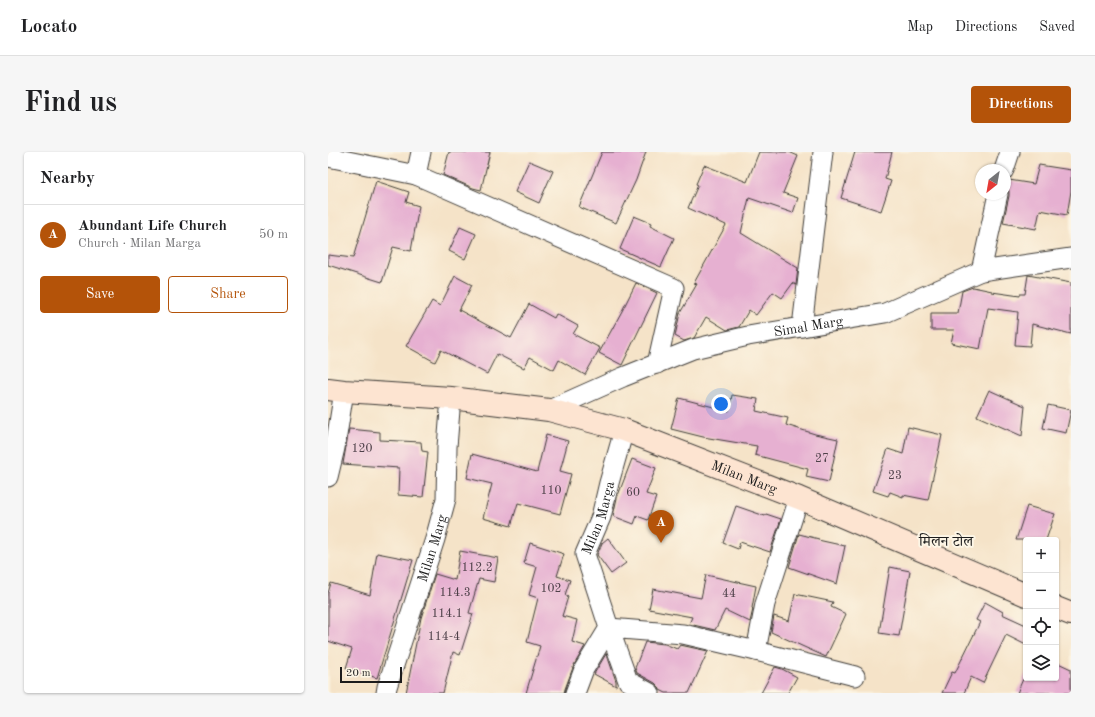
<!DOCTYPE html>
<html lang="en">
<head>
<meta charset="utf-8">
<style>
	body { margin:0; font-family:"Old Standard TT","Noto Serif Devanagari",serif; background:#f6f6f6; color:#202124 }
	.controls { position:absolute; right:12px; bottom:12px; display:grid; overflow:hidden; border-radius:4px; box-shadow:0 1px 3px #0004 }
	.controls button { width:36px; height:36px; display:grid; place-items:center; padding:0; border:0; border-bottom:1px solid #e0e0e0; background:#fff; color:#202124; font:20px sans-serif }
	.compass { position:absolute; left:647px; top:12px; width:36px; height:36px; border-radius:50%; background:#fff; box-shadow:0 1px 3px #0004; rotate:211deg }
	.scale { position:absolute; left:12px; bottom:10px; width:62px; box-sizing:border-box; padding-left:4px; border:2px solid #1c1c1c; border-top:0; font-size:11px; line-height:14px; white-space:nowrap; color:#1c1c1c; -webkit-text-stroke:3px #fcf5e5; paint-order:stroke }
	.you { position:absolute; left:393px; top:252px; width:14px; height:14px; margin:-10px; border:3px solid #fff; border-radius:50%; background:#1a73e8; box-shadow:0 0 0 6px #1a73e833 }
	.badge { display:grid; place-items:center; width:26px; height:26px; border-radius:50%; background:#b45309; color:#fff; font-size:13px; font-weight:700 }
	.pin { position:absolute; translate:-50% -33px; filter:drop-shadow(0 1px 2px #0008) }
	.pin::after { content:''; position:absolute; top:21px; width:14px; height:12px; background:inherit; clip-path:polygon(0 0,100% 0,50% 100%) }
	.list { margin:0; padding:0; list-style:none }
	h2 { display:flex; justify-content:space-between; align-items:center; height:52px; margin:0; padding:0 16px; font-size:17px }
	h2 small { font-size:13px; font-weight:400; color:#757577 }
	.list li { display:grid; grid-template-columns:26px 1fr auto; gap:12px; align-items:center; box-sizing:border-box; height:60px; padding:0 16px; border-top:1px solid #e0e0e0 }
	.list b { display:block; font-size:15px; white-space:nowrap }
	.list p { margin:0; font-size:13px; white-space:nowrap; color:#757577 }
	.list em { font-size:13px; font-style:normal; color:#757577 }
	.actions { display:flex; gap:8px; padding:12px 16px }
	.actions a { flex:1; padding:9px 0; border:1px solid #b45309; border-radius:4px; text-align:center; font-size:14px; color:#b45309 }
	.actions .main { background:#b45309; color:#fff }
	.icon { flex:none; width:22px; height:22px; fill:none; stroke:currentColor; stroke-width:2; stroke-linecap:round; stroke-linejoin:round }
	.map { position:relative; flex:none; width:743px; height:541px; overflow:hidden; border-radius:4px }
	header { display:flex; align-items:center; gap:24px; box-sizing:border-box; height:56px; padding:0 20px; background:#fff; border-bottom:1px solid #e0e0e0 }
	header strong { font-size:19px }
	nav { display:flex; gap:22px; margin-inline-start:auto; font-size:14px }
	.intro { display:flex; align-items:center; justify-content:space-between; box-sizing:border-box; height:96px; padding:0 24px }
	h1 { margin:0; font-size:28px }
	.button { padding:10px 18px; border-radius:4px; background:#b45309; color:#fff; font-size:14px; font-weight:700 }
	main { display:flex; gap:24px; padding:0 24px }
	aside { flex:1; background:#fff; border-radius:4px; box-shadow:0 1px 3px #0004 }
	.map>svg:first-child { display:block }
</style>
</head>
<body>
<header>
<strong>Locato</strong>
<nav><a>Map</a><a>Directions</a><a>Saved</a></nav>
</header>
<div class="intro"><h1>Find us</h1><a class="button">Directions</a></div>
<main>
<aside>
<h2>Nearby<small></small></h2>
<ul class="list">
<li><span class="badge">A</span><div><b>Abundant Life Church</b><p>Church · Milan Marga</p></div><em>50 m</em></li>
</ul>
<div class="actions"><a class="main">Save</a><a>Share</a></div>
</aside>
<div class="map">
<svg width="743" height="541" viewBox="0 0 743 541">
	<rect width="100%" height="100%" fill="#fcf5e5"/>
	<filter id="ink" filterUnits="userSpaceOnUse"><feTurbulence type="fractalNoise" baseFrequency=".025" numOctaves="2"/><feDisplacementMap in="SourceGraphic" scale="8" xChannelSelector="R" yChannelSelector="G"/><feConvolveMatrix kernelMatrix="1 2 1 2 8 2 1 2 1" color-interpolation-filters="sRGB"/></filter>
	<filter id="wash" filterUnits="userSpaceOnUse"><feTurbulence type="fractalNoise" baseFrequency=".012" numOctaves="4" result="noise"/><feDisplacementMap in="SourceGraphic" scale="16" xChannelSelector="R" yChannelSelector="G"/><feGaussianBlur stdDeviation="0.9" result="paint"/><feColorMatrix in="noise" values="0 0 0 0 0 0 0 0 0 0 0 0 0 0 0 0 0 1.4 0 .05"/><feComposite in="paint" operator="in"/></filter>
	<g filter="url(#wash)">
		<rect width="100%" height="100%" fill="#f5e3c8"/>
		<g id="blocks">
			<!-- building -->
			<g fill="#e6b0d1">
				<polygon points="121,0 162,0 153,38 145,36 115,23"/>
				<polygon points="274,0 318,0 308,28 288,71 251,55"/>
				<polygon points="431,0 461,0 470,4 455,41 470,46 465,61 421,46 413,81 470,116 468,133 465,131 454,146 445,140 428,163 421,158 411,175 399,178 378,165 366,186 356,189 347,184 352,161 369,132 366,131 398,73 360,56 370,33 368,32 376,13 419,30"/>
				<polygon points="527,0 564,0 557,27 563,29 553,59 513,46"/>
				<polygon points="201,9 225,19 211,51 187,40"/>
				<polygon points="711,13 743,18 743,39 739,63 712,58 708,77 675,71 681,44 681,39 679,36 681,28 706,32"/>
				<polygon points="48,29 81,40 78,50 91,54 83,99 65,95 54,130 0,113 0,103 25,106"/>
				<polygon points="306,64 323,71 322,74 346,86 333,115 292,97"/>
				<polygon points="132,75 148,82 137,107 121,99"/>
				<polygon points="700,123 743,131 743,182 704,172 702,194 687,193 690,160 660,156 652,197 623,191 626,178 603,178 603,161 630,161 634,139 645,135 664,139 664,140 692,144 692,142 697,142"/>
				<polygon points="127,124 144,133 131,158 183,186 201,152 226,166 228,162 250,174 245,182 272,196 257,223 231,208 226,218 202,205 196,216 169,202 159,222 113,198 107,210 78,194 104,149 112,154"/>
				<polygon points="308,131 329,141 294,213 271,201 294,159"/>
				<polygon points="661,238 697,254 694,284 649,264"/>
				<polygon points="404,243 430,247 428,259 460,266 458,273 487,282 510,287 501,330 478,325 480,317 427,303 429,294 375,285 343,277 351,246 401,259"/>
				<polygon points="720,253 743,258 738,281 715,276"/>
				<polygon points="580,275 614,283 600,348 575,343 575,345 562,340 560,344 545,339 560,297 575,302"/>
				<polygon points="21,277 52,280 52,288 93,290 94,299 100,300 95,345 70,343 71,316 15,312"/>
				<polygon points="218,283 240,289 232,319 243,322 232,362 190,351 183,374 155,366 164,332 139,326 144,302 209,320"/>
				<polygon points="304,307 328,316 318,342 328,345 320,368 309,364 306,372 285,364 289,346"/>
				<polygon points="408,354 437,364 438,362 453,367 442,400 412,390 410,397 395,391"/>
				<polygon points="699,354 727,362 718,388 688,388"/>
				<polygon points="471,382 491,387 490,388 517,394 509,432 461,415"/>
				<polygon points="280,386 298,411 283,422 269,403 274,391"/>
				<polygon points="202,391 236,402 229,424 242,428 237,443 240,445 234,464 249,468 244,490 257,494 246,513 237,537 236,541 198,541 212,494 199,490 210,446 201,443 209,415 196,411"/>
				<polygon points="132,399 170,406 166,430 151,427 141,461 145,462 132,503 125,500 115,541 78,541 93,466 107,422 127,428"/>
				<polygon points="49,401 85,408 49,526 18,516 24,497 0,489 0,441 3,431 42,443"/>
				<polygon points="562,415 582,419 571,484 551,481"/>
				<polygon points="378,423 428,434 424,456 425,457 422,470 397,458 387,478 361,472 364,465 321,457 325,437 373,446"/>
				<polygon points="467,442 505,450 503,455 518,462 498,505 443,480 446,464 461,469"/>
				<polygon points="657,450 675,460 674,462 698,473 698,493 678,483 655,531 643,525 636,541 614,541 624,520 627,521 652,470 648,468"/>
				<polygon points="317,490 337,492 349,497 352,493 380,499 361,541 338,541 332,538 331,535 327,531 309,521 307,516"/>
				<polygon points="278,502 279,503 288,529 288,534 266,522"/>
				<polygon points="728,510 743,517 743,541 689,541 698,520 698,526 728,526"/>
				<polygon points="447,515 454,517 469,525 460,541 433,541"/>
			</g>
		</g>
	</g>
	<g filter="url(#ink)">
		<use href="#blocks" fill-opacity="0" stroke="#3d3a36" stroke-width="1"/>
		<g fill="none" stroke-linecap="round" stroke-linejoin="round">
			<!-- minor casing -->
			<g stroke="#3d3a36" stroke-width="21">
				<g id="minor">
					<polyline points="0,5 88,23 93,0"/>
					<polyline points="676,18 682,0"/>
					<polyline points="88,23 346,136 329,212"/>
					<polyline points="653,119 670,42"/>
					<polyline points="474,175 495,0"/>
					<path id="s1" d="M221,258L295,225L365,197L420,184L557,161L653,119L743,106"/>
					<polyline points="0,325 7,296 16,239"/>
					<polyline points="471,346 437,452 428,499 527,524"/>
					<path id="s2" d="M58,541L59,535L107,387L118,347L119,295L123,246"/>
					<path id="s3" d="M247,541L256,517L281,476L257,402L273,365L281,331L296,278"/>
					<polyline points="322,541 300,529 281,476 355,482 428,499"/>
				</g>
			</g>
			<!-- secondary casing -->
			<g stroke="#3d3a36" stroke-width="24">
				<g id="secondary">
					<path id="s4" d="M0,237L16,239L123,246L221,258L296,278L471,346L698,443"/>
					<polyline points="728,456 743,462"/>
				</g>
			</g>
			<!-- minor -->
			<use href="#minor" stroke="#fff" stroke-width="19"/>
			<!-- secondary -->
			<use href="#secondary" stroke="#fde4d1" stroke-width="22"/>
		</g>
	</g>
	<g text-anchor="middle" stroke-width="4" stroke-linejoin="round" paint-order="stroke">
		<!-- number labels -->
		<g font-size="12" fill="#4e4149">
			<text x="34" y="300">120</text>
			<text x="494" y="310">27</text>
			<text x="567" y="327">23</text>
			<text x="223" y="342">110</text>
			<text x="305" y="344">60</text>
			<text x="149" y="419">112.2</text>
			<text x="223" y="440">102</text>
			<text x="127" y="444">114.3</text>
			<text x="401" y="445">44</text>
			<text x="119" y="465">114.1</text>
			<text x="116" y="488">114-4</text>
		</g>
		<!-- street labels -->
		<g font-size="14" fill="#1c1c1c" stroke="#fcf5e5">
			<text dy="5" stroke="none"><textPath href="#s1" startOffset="274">Simal Marg</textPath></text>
			<text dy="5" stroke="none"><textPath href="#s4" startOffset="429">Milan Marg</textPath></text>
			<text dy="5" stroke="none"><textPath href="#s3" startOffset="190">Milan Marga</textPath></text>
			<text dy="5" stroke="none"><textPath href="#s2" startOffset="152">Milan Marg</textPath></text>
		</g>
		<!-- neighbourhood labels -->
		<g font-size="15" fill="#1c1c1c" stroke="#fcf5e5">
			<text x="618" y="394">मिलन टोल</text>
		</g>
	</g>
</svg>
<div class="controls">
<button>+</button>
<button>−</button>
<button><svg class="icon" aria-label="locate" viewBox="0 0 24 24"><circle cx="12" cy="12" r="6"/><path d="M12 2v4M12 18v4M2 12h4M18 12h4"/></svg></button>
<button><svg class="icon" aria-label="layers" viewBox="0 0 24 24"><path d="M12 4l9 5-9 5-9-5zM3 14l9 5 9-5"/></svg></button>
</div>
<svg class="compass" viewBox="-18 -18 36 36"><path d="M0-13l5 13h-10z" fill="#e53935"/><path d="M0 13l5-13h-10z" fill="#757577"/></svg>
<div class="scale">20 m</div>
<div class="you"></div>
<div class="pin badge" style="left:333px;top:391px">A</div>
</div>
</main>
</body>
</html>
